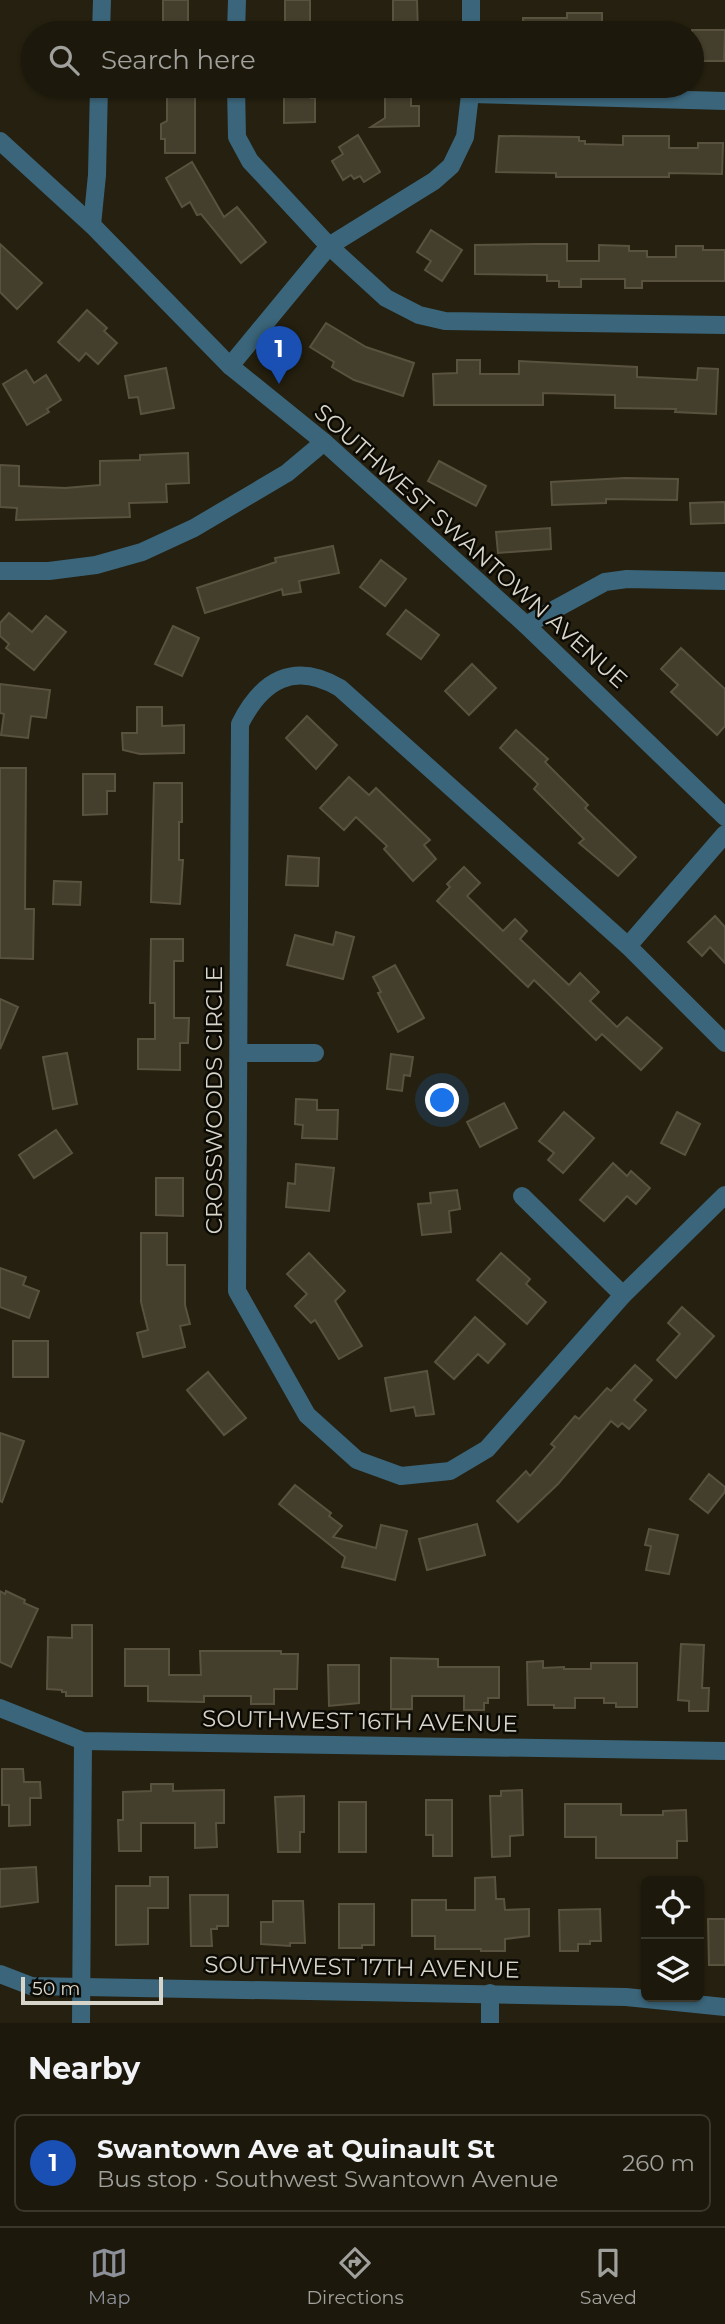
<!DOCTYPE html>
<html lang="en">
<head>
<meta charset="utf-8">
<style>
	body { margin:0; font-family:Montserrat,sans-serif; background:#252114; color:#f1f3f6 }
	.controls { position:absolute; right:21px; bottom:21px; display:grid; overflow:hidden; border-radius:10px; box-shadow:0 2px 5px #0004 }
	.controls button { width:63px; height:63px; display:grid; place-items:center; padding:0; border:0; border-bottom:2px solid #3a372c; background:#1c180b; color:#f1f3f6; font:35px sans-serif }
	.scale { position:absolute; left:21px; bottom:18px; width:142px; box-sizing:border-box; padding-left:7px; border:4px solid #d7d4c9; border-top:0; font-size:19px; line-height:24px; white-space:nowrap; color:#d7d4c9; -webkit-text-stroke:5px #0c0a04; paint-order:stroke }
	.you { position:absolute; left:443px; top:1101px; width:24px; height:24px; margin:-18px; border:5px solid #fff; border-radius:50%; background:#1a73e8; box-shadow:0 0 0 10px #1a73e833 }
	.badge { display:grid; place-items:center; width:46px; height:46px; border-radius:50%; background:#8c9099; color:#fff; font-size:23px; font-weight:700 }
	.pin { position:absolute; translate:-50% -58px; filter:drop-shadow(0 2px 4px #0008) }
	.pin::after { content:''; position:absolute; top:37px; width:24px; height:21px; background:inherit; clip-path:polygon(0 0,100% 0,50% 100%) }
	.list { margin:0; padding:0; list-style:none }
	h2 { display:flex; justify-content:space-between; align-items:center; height:91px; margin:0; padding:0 28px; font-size:30px }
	h2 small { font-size:23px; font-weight:400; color:#a0a09d }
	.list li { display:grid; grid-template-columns:46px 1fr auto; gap:21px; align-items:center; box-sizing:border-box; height:98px; margin:0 14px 14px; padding:0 14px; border:2px solid #3a372c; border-radius:10px }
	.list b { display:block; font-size:26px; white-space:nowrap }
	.list p { margin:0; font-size:23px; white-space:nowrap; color:#a0a09d }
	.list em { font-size:23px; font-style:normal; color:#a0a09d }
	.icon { flex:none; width:38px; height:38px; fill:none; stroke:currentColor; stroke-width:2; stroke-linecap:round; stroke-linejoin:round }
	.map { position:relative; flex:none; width:725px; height:2023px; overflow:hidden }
	.search { position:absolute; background:#1c180b; box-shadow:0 2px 5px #0004; left:21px; right:21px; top:21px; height:77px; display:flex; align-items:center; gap:18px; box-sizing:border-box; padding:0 24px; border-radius:38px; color:#a0a09d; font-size:26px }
	.sheet { height:203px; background:#1c180b }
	nav { display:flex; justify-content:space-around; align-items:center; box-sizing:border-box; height:98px; border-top:2px solid #3a372c; background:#1c180b; font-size:19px; color:#a0a09d }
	nav a { display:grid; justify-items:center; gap:4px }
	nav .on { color:#8c9099 }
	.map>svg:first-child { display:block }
</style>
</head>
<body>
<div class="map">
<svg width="725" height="2023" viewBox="0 0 725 2023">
	<rect width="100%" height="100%" fill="#25200f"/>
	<!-- building -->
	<g fill="#443e2c" stroke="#58523f" stroke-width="2">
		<polygon points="163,0 188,0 188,26 163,25"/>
		<rect x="285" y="0" width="25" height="33"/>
		<polygon points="393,0 417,0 418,33 393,33"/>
		<polygon points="567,13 602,13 602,33 523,33 523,18 567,18"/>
		<polygon points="692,30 725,30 724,61 692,61"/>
		<polygon points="167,86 195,86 195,153 165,153 165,139 161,139 161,124 167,121"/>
		<polygon points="292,86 311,86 311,98 315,98 315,122 284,123 284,97 292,97"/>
		<polygon points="385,87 411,87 411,106 419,106 419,126 371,127 385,118"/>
		<polygon points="358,135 380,172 364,182 360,176 354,179 351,175 343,180 332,161 343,154 339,147"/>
		<polygon points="499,136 579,137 579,141 585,141 585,144 623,145 623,136 669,136 669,148 698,148 698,143 723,143 722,174 669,173 669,177 556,177 556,173 496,172"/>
		<polygon points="192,162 224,217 237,207 266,242 241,263 201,214 197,215 190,202 182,207 166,178"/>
		<polygon points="431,230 462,250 442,281 425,270 431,261 417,252"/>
		<polygon points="0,244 42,283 17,309 0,292"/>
		<polygon points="535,244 567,244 567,261 599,261 599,245 629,246 629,251 647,251 647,257 676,257 676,246 703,246 703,250 725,250 725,281 642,281 642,288 625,288 625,279 581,279 581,287 559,287 559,281 547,281 547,275 475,274 475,245"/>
		<polygon points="87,310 107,328 104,331 117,343 98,364 86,353 79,361 58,342"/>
		<polygon points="326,323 366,347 414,363 403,396 354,380 332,367 334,362 310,347"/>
		<polygon points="457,360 480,360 480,374 519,374 519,361 637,367 637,377 697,380 698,368 718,369 716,414 675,412 676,409 615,408 615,395 543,393 543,405 434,405 433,374 457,373"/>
		<polygon points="166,368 174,408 141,414 138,397 129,398 125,376"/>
		<polygon points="26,370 34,383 46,375 61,400 47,409 49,412 27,425 3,384"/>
		<polygon points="188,453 189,483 166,484 167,502 129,503 130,517 16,520 17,508 0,507 0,465 19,466 19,486 65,488 100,485 100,461 140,460 140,455"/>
		<polygon points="439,461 486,486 476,506 428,481"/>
		<polygon points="625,478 678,479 677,500 606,499 606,503 552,505 551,482"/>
		<polygon points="725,502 725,523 691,524 690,503"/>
		<polygon points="550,528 551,549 498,553 496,532"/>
		<polygon points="333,546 339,573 299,581 301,592 283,595 282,589 205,613 197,588 276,562 275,558"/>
		<polygon points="381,560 406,579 385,606 360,587"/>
		<polygon points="406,610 439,635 421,659 387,634"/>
		<polygon points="9,613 32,632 46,616 66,632 34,670 6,648 9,644 0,636 0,623"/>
		<polygon points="173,626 199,638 182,676 155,664"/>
		<polygon points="681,648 725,689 725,726 717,735 671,692 678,685 661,669"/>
		<polygon points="472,664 496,688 469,715 445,691"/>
		<polygon points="0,684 50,690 46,718 31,716 28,738 1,735 4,714 0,713"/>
		<polygon points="137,707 162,707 162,726 184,725 184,753 140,754 123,750 122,733 137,733"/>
		<polygon points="307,716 337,745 316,769 286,738"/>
		<polygon points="516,730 548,759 545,762 588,805 585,808 636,857 618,876 579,843 584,839 534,789 538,784 500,748"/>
		<polygon points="0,768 26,768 25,909 34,909 33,959 0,958"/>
		<polygon points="83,774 115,774 115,791 107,791 107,814 83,815"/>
		<polygon points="349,777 369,795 376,788 430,840 424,845 436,859 413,881 384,849 387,846 356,817 344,830 320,808"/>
		<polygon points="154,783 182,783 182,822 179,822 179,860 183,860 180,904 151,902"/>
		<polygon points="288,856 319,858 318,886 286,885"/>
		<polygon points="464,867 480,883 467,896 503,931 515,919 527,931 520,939 569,985 580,973 599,992 590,1001 617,1027 627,1017 662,1048 641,1070 602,1034 596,1040 534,980 528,987 437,901 450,887 447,884"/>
		<polygon points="54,881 81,882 80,905 53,904"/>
		<polygon points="715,916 725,927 725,963 710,947 702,956 688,942"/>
		<polygon points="336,932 354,937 343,979 287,965 295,935 333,945"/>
		<polygon points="151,939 183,939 183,961 174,961 174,1018 189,1018 188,1043 180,1043 180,1070 138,1069 138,1039 155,1039 155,1003 150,1003"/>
		<polygon points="395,965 424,1018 398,1032 378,993 381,992 373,977"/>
		<polygon points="0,999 18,1007 0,1049"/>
		<polygon points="67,1053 77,1104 53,1109 43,1057"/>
		<polygon points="391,1054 413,1057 410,1076 404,1075 402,1091 387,1089"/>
		<polygon points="296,1099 317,1100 317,1110 338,1110 337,1139 302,1138 303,1125 295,1124"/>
		<polygon points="504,1103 517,1128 480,1147 467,1122"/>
		<polygon points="564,1112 594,1138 563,1173 548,1160 554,1153 539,1141"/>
		<polygon points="677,1112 700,1124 685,1155 661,1143"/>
		<polygon points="56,1130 72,1153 34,1178 19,1155"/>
		<polygon points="613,1163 627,1176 631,1171 650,1188 636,1204 627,1196 604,1221 580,1200"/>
		<polygon points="296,1164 334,1168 329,1211 286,1207 288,1183 295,1184"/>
		<polygon points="156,1178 183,1178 183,1216 156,1215"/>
		<polygon points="457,1190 460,1209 449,1211 451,1232 422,1235 418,1204 431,1203 430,1193"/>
		<polygon points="141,1233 167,1233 167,1265 185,1265 185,1305 190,1324 180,1326 185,1347 143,1357 137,1333 148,1330 141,1302"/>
		<polygon points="309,1253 345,1291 335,1301 362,1346 339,1359 315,1320 311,1323 295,1306 307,1294 287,1274"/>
		<polygon points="501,1253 530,1279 526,1284 546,1302 527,1324 477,1280"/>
		<polygon points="0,1268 26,1277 23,1285 39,1291 29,1318 0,1307"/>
		<polygon points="682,1307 714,1336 676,1378 657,1360 680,1334 668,1323"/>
		<polygon points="475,1317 505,1344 488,1363 478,1354 454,1379 435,1362"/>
		<rect x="13" y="1341" width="35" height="36"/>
		<polygon points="635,1365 652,1380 634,1400 646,1410 629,1429 622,1423 618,1427 611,1421 558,1484 518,1522 497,1501 526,1471 530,1476 555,1447 551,1444 575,1416 579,1419 607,1388 611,1391"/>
		<polygon points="427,1371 434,1414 416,1416 414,1407 391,1411 385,1378"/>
		<polygon points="208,1372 246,1418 224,1435 187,1390"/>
		<polygon points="0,1433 24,1441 2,1502 0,1501"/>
		<polygon points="709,1474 725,1487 725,1492 708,1513 690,1499"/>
		<polygon points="295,1485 331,1513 329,1516 342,1526 333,1537 376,1548 381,1525 407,1531 395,1580 342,1567 345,1557 279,1504"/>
		<polygon points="477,1524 485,1555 427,1570 419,1539"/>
		<polygon points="649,1529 678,1535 669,1574 646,1570 651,1546 645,1545"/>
		<polygon points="0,1591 5,1594 6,1591 25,1600 24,1603 38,1609 11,1667 0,1662"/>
		<polygon points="72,1625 92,1625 92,1696 66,1696 66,1692 62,1692 62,1690 47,1689 48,1637 72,1638"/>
		<polygon points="681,1644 704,1645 702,1688 709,1688 708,1711 689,1711 689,1701 678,1700"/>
		<polygon points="125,1649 169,1649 169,1675 201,1675 200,1651 281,1651 281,1654 298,1654 297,1689 274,1689 274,1704 251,1704 251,1696 204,1696 204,1702 148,1701 148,1686 125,1686"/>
		<polygon points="391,1658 438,1659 438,1667 499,1667 499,1698 488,1698 488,1703 484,1703 484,1710 464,1710 464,1696 412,1696 412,1709 391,1709"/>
		<polygon points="543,1661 543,1668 564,1667 564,1669 591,1669 591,1663 637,1663 637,1707 616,1707 616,1703 604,1703 604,1698 575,1698 575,1708 554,1708 554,1705 528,1705 527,1662"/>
		<polygon points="328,1665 359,1665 359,1703 329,1706"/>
		<polygon points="2,1769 23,1769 24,1782 40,1782 41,1798 30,1798 30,1825 9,1826 9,1805 2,1805"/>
		<polygon points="151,1784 173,1784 173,1791 224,1790 224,1823 216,1823 217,1847 195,1848 195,1823 141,1823 141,1851 119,1851 118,1820 123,1820 123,1792 151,1791"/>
		<polygon points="522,1790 523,1835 510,1836 510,1856 492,1857 490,1796 501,1796 501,1791"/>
		<polygon points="304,1796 304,1832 300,1832 300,1852 278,1852 275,1797"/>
		<polygon points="426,1800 452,1800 452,1856 433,1856 433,1835 426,1835"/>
		<rect x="339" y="1802" width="27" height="50"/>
		<polygon points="565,1804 621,1804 621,1815 663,1815 663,1811 686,1810 687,1841 677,1841 677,1858 596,1858 596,1837 565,1837"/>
		<polygon points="36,1867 38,1902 0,1907 0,1869"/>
		<polygon points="150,1877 168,1877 168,1908 148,1908 148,1944 116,1945 116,1886 150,1886"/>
		<polygon points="495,1877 496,1899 504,1899 505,1910 529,1909 529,1936 505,1939 505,1951 481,1951 481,1949 435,1949 435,1936 412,1936 412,1900 446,1900 446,1910 475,1910 475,1878"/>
		<polygon points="190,1895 228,1895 228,1926 217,1926 217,1929 211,1929 212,1946 191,1946"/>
		<polygon points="273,1901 303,1901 305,1943 290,1943 290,1946 261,1944 261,1922 273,1922"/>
		<polygon points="339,1904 374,1904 374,1945 362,1945 362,1948 339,1948"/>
		<polygon points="600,1909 601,1941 590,1941 590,1944 578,1944 578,1951 560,1951 559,1910"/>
		<polygon points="708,1919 725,1919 725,1965 709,1965"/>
	</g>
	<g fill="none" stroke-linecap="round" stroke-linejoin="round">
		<!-- minor -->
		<g stroke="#3b657a" stroke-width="18">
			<polyline points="471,0 471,33"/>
			<polyline points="101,33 102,0"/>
			<polyline points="236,33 237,0"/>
			<polyline points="236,86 237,137 250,161 329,246 386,298 419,315 445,321 725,325"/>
			<polyline points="471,94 725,101"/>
			<polyline points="0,141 92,225 230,366 324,442 526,625 725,817"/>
			<polyline points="92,225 97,175 99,86"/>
			<polyline points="230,366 329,246 434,181 451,166 465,137 471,86"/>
			<polyline points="0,571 49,571 96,565 142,552 194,528 287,473 324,442"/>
			<polyline points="526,625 605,582 627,579 725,581"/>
			<polyline points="628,946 725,834"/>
			<path d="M725,1043L628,946L340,688C294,661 262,680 240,724L237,1291L307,1415L357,1460L401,1476L450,1471L487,1449L623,1295L725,1195"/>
			<polyline points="239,1053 315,1053"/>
			<polyline points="522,1196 623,1295"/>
			<polyline points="0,1708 83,1741 725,1751"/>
			<polyline points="0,1974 31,1986 626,1997 725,2007"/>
			<polyline points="81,2023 83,1741"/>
			<polyline points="490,2023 490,1993"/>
		</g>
	</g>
	<g text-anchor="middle" stroke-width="5" stroke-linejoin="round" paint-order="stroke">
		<!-- street labels -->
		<g font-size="23" fill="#d7d4c9" stroke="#0c0a04">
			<text transform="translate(471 546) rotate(42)" y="8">SOUTHWEST SWANTOWN AVENUE</text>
			<text transform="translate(214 1100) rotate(-90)" y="8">CROSSWOODS CIRCLE</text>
			<text transform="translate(360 1721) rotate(1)" y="8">SOUTHWEST 16TH AVENUE</text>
			<text transform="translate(362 1967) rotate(1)" y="8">SOUTHWEST 17TH AVENUE</text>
		</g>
	</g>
</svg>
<div class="controls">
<button><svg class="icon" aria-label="locate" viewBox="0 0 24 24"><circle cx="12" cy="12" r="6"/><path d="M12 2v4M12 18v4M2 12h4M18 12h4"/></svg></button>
<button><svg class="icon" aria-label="layers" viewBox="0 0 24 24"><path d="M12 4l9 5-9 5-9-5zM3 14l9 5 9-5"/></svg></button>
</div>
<div class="scale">50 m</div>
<div class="you"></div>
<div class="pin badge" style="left:279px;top:384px;background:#1a4fb4">1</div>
<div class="search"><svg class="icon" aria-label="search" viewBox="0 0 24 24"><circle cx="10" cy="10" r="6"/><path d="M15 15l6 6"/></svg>Search here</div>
</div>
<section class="sheet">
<h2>Nearby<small></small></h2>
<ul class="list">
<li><span class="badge" style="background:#1a4fb4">1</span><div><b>Swantown Ave at Quinault St</b><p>Bus stop · Southwest Swantown Avenue</p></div><em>260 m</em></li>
</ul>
</section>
<nav>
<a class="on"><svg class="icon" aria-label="map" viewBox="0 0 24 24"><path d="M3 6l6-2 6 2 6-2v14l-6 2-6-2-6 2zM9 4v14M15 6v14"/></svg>Map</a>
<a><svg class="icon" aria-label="directions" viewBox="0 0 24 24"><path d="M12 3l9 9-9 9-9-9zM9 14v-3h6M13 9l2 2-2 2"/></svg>Directions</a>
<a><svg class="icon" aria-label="saved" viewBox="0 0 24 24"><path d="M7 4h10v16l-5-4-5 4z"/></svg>Saved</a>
</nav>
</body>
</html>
